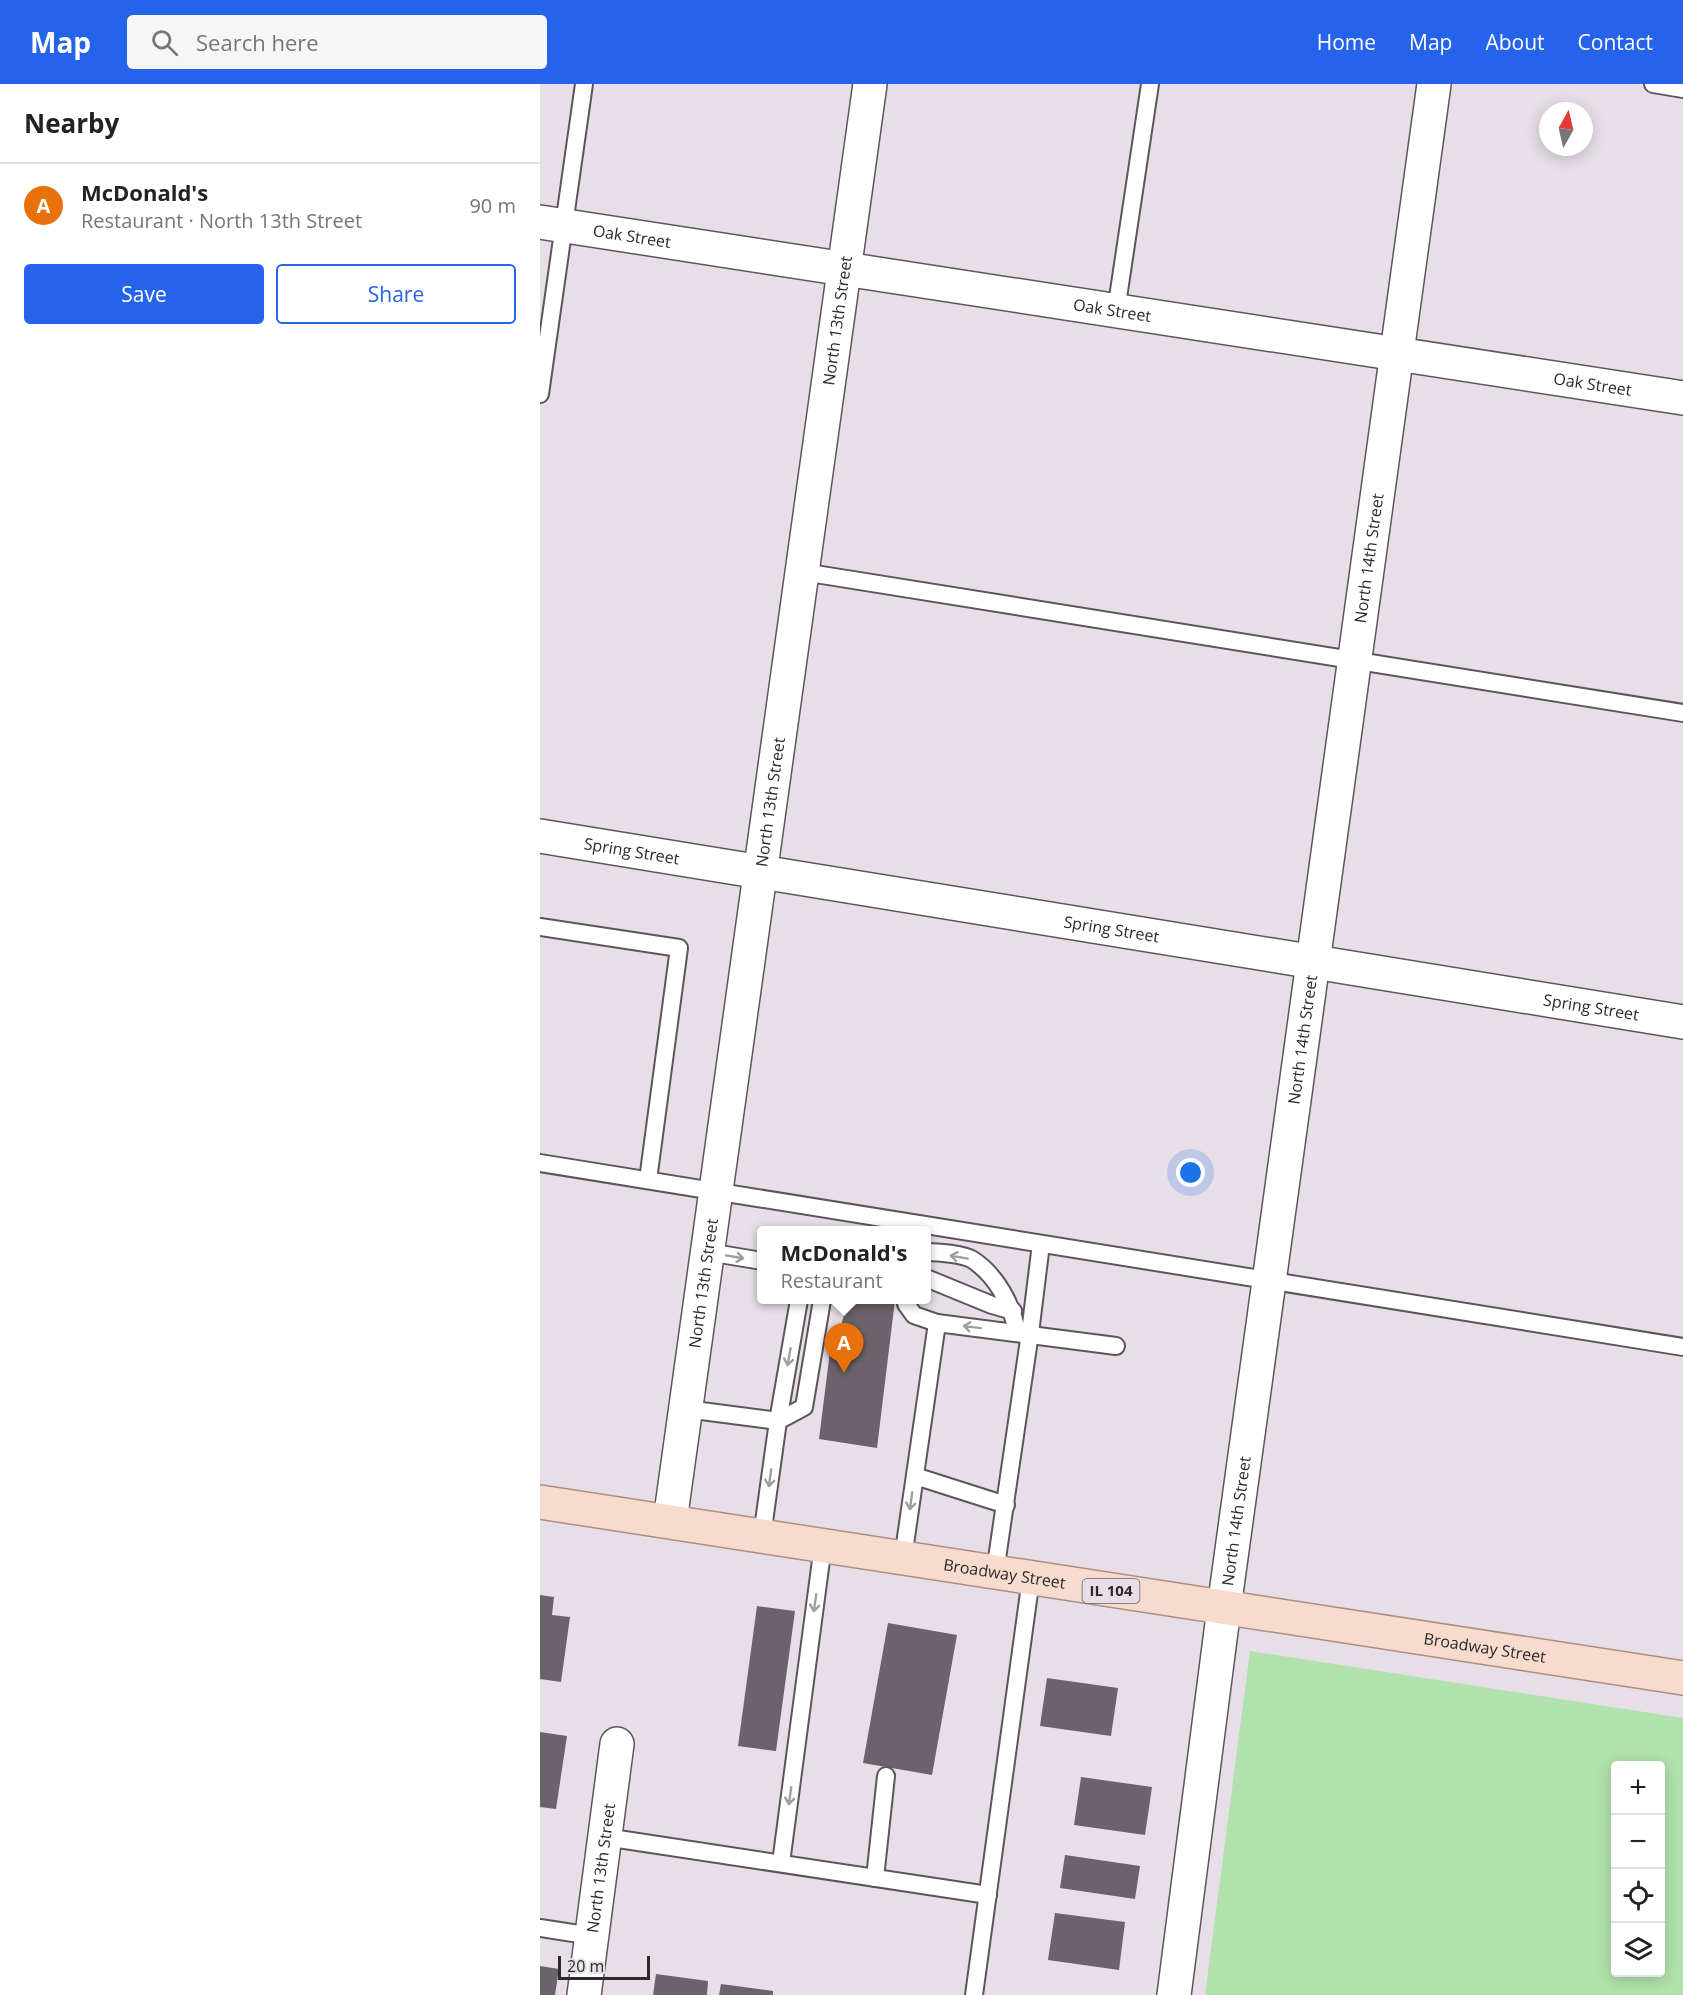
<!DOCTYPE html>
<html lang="en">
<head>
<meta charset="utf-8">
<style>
	body { margin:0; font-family:"Open Sans",sans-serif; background:#f6f6f6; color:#222 }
	.controls { position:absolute; right:18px; bottom:18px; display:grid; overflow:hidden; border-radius:6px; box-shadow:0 3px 15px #0003 }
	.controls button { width:54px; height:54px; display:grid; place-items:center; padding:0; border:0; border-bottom:2px solid #e0e0e0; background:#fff; color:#222; font:30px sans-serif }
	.compass { position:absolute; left:999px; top:18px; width:54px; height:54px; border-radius:50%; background:#fff; box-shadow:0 3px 15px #0003; rotate:8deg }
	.scale { position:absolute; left:18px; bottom:15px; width:92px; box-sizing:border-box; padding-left:6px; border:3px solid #2c292d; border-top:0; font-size:16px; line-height:21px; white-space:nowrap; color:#2c292d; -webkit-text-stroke:4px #e7dee8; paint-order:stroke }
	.you { position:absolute; left:651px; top:1089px; width:21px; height:21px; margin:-15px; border:4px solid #fff; border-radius:50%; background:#1a73e8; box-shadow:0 0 0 9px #1a73e833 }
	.badge { display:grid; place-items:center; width:39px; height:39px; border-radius:50%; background:#2563eb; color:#fff; font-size:20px; font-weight:700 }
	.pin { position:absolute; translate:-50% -50px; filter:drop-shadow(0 2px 3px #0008) }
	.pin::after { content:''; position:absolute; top:32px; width:21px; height:18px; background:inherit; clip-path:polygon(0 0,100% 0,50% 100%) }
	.popup { position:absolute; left:217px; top:1142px; width:174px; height:78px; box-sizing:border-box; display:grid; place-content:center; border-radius:6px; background:#fff; filter:drop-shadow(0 2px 4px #0005); font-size:20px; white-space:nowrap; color:#767676 }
	.popup b { font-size:22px; color:#222 }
	.popup::after { content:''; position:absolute; left:50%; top:100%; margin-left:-12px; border:12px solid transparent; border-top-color:#fff }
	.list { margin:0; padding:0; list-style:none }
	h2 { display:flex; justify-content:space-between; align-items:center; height:78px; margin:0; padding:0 24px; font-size:26px }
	h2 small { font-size:20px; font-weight:400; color:#767676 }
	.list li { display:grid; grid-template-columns:39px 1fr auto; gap:18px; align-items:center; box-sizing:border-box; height:84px; padding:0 24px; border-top:2px solid #e0e0e0 }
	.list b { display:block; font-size:22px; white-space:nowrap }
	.list p { margin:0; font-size:20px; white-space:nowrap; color:#767676 }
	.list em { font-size:20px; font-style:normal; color:#767676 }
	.actions { display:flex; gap:12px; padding:18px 24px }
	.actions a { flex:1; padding:14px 0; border:2px solid #2563eb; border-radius:6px; text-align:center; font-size:21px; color:#2563eb }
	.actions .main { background:#2563eb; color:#fff }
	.icon { flex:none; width:33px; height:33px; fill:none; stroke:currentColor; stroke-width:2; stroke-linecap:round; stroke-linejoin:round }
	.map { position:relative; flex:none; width:1143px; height:1911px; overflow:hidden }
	header { display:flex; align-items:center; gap:36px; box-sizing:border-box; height:84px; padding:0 30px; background:#2563eb; color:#fff }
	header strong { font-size:28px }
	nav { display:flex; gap:33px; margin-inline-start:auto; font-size:21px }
	.search { width:420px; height:54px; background:#f6f6f6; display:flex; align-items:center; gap:15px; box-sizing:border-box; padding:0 21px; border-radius:6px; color:#767676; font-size:22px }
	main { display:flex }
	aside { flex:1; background:#fff }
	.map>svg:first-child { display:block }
</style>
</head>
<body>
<header>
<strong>Map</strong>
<div class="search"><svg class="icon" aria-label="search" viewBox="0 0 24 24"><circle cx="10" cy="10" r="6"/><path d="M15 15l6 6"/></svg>Search here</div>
<nav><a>Home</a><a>Map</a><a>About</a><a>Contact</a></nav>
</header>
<main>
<aside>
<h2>Nearby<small></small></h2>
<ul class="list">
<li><span class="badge" style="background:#e8710a">A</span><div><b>McDonald's</b><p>Restaurant · North 13th Street</p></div><em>90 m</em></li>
</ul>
<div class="actions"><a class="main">Save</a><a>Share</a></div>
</aside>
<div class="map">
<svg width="1143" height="1911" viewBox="0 0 1143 1911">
	<rect width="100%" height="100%" fill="#e7dee8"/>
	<!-- green -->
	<path fill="#b1e2ad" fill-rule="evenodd" d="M710,1567L1143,1634V1911H665ZM1076,1682H1120V1888H1076Z"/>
	<!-- building -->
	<g fill="#6b636b">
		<polygon points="308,1216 355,1216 337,1364 279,1355 293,1243 301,1242"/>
		<polygon points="0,1511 14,1513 12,1531 30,1533 21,1598 0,1595"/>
		<polygon points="217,1522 255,1527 236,1667 198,1662"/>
		<polygon points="348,1539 417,1551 392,1691 323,1679"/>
		<polygon points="507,1594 578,1604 571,1652 500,1642"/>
		<polygon points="0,1648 27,1652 16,1725 0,1723"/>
		<polygon points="541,1693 612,1703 605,1751 534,1741"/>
		<polygon points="525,1771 600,1782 595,1815 520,1804"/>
		<polygon points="515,1829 585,1838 579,1886 508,1876"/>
		<polygon points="0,1882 19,1885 15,1911 0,1911"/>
		<polygon points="116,1890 168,1897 167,1911 113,1911"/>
		<polygon points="181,1900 233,1907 233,1911 179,1911"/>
	</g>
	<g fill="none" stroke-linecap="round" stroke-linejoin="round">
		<!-- lane casing -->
		<g stroke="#5d555d" stroke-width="20">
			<g id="lane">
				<polyline points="1113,0 1143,5"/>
				<polyline points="576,227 610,0"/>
				<polyline points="0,310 44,0"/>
				<polyline points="263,488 1143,629"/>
				<polyline points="0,843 139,864 108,1096"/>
				<polyline points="0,1079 1143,1263"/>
				<polyline points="168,1168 222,1177"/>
				<path d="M386,1168C398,1168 424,1170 433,1176C457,1192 472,1221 477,1248"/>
				<polyline points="386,1194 452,1221 473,1227"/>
				<polyline points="367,1216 366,1220 374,1231 397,1239"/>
				<polyline points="146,1325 238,1337 259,1216"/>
				<polyline points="375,1392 466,1421"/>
				<polyline points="222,1452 238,1337 264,1323 282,1216"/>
				<polyline points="363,1474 397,1239 576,1262"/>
				<polyline points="455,1488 490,1249 501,1160"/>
				<polyline points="65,1753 448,1811"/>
				<polyline points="241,1779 283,1461"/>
				<polyline points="335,1794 346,1692"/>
				<polyline points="0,1844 52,1852"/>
				<polyline points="434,1911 491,1494"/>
			</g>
		</g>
		<!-- street casing -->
		<g stroke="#5d555d" stroke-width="36">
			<g id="street">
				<path id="s1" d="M0,138L1143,314"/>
				<path id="s2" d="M0,752L1143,938"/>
				<path id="s3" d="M130,1437L330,0"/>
				<path id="s4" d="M44,1911L77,1660"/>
				<path id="s5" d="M634,1911L684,1524L894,0"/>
			</g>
		</g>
		<!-- primary casing -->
		<g stroke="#ac8e80" stroke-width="36">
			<g id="primary">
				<path id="s6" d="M0,1418L1143,1594"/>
			</g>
		</g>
		<!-- lane -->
		<use href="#lane" stroke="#fff" stroke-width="16"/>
		<!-- street -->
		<use href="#street" stroke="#fff" stroke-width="33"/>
		<!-- primary -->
		<use href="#primary" stroke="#f7dcce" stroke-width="33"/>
	</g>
	<!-- one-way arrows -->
	<defs><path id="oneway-shaft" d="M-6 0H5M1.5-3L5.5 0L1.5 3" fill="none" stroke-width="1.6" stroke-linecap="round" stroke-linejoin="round" transform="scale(1.5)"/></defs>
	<g stroke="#a09fa0">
		<use href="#oneway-shaft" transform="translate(195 1173) rotate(10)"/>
		<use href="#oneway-shaft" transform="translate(419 1173) rotate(-170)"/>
		<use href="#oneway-shaft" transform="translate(432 1243) rotate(-173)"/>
		<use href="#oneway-shaft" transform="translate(249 1273) rotate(100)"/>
		<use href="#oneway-shaft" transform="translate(230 1394) rotate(98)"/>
		<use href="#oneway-shaft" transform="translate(371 1417) rotate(98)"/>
		<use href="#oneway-shaft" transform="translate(275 1519) rotate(98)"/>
		<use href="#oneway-shaft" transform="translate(250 1712) rotate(98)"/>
	</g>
	<g text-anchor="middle" stroke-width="6" stroke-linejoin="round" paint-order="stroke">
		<!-- shield labels -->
		<rect fill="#e7dee8" stroke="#645f65" stroke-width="1.5" x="542.5" y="1495" width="57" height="24" rx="4.5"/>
		<g font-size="15" font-weight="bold" fill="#2c292d">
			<text x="571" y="1512">IL 104</text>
		</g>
		<!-- street labels -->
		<g font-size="16" fill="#2c292d" stroke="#e7dee8">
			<text dy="6" stroke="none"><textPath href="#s1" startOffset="93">Oak Street</textPath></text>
			<text dy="6" stroke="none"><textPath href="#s1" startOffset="579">Oak Street</textPath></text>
			<text dy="6" stroke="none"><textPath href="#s3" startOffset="1212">North 13th Street</textPath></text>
			<text dy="6" stroke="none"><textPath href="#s1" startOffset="1065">Oak Street</textPath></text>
			<text dy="6" stroke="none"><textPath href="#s5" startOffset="1450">North 14th Street</textPath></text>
			<text dy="6" stroke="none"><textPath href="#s3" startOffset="726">North 13th Street</textPath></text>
			<text dy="6" stroke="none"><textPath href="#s2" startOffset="93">Spring Street</textPath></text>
			<text dy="6" stroke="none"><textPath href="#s2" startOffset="579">Spring Street</textPath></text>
			<text dy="6" stroke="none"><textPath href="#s2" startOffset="1065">Spring Street</textPath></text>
			<text dy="6" stroke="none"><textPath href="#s5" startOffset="964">North 14th Street</textPath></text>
			<text dy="6" stroke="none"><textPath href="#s3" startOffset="240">North 13th Street</textPath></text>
			<text dy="6" stroke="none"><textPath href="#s5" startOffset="478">North 14th Street</textPath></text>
			<text dy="6" stroke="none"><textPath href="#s6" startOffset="470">Broadway Street</textPath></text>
			<text dy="6" stroke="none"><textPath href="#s6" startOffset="956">Broadway Street</textPath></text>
			<text dy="6" stroke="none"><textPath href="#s4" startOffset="128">North 13th Street</textPath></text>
		</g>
	</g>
</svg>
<div class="controls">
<button>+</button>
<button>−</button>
<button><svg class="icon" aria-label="locate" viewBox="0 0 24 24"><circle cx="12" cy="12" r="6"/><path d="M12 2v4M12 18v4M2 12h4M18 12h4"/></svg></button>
<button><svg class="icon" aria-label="layers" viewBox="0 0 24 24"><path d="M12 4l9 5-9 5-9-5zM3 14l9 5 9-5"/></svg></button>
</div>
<svg class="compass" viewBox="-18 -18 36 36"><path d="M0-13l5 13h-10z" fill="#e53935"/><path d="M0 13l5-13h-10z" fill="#767676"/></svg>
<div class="scale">20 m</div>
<div class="you"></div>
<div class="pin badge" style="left:304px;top:1289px;background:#e8710a">A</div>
<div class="popup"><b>McDonald's</b>Restaurant</div>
</div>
</main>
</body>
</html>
